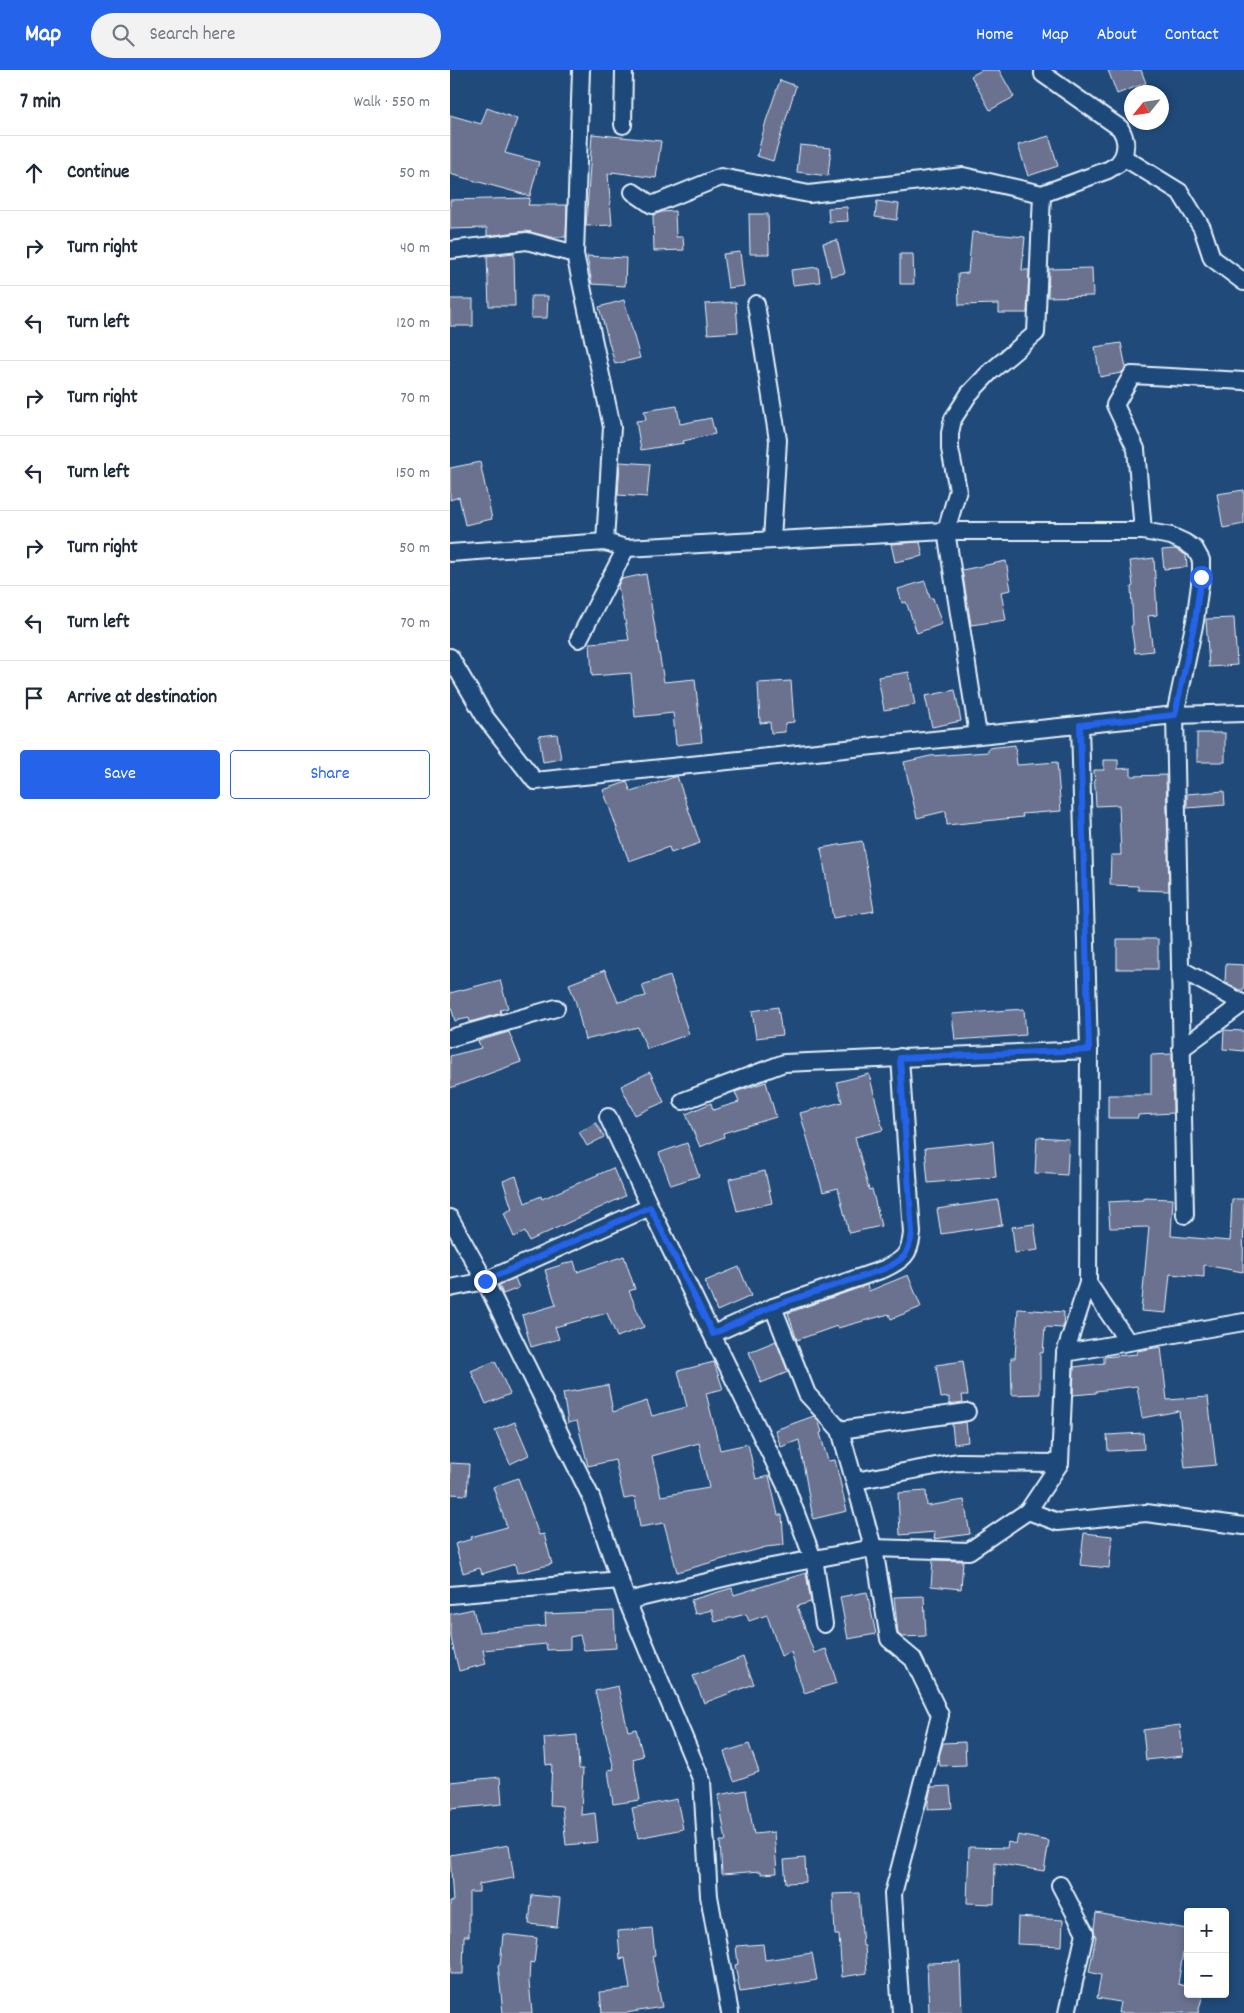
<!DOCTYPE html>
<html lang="en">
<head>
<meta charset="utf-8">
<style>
	body { margin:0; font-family:Dekko,sans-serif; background:#f2f2f3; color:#1f2937 }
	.controls { position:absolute; right:15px; bottom:15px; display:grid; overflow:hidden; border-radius:5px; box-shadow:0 2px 8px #0003 }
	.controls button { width:45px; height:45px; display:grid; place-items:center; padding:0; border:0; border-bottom:1px solid #e0e1e3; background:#fff; color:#1f2937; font:25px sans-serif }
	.compass { position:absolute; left:674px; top:15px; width:45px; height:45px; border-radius:50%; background:#fff; box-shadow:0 2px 8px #0003; rotate:240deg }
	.stop { position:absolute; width:15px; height:15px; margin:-11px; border:4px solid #2563eb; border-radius:50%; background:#fff }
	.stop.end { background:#2563eb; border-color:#fff; box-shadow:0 1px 5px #0008 }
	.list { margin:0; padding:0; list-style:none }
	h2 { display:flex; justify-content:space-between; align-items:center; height:65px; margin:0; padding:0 20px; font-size:21px }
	h2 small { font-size:16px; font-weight:400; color:#747a83 }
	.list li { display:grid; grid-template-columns:32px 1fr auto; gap:15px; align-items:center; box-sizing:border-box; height:75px; padding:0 20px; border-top:1px solid #e0e1e3 }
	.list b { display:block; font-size:19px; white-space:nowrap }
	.list em { font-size:16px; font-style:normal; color:#747a83 }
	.actions { display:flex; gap:10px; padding:15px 20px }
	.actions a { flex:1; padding:11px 0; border:1px solid #2563eb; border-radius:5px; text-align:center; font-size:18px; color:#2563eb }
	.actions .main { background:#2563eb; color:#fff }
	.icon { flex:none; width:28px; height:28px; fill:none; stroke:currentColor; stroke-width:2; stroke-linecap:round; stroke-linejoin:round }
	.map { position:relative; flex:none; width:794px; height:1943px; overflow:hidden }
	header { display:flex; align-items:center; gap:30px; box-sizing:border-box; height:70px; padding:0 25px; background:#2563eb; color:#fff }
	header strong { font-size:24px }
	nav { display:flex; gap:28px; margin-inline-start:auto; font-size:18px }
	.search { width:350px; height:45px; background:#f2f2f3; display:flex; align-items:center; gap:12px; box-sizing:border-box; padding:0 18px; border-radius:28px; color:#747a83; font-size:19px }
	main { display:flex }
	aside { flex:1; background:#fff }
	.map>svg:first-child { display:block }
</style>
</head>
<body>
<header>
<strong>Map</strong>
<div class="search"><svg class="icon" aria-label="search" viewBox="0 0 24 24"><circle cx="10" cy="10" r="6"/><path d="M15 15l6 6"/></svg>Search here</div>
<nav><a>Home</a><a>Map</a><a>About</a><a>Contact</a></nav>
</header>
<main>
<aside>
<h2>7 min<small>Walk · 550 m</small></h2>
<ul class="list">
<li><svg class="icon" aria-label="ahead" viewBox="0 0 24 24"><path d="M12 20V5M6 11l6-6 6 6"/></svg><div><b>Continue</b></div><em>50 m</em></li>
<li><svg class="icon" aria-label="right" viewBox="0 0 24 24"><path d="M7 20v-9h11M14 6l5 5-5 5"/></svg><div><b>Turn right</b></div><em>40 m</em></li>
<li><svg class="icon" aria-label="left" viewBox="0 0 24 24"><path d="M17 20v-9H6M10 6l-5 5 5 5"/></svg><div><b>Turn left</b></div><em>120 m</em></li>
<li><svg class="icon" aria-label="right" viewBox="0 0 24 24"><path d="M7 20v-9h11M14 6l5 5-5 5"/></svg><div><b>Turn right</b></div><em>70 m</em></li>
<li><svg class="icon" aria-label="left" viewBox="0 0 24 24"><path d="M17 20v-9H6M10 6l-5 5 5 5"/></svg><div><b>Turn left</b></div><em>150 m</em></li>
<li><svg class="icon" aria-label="right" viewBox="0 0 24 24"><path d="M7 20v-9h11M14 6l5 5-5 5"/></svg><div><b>Turn right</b></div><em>50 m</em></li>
<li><svg class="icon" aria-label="left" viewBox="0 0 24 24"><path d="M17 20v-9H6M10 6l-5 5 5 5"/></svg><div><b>Turn left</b></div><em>70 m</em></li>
<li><svg class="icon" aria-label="arrive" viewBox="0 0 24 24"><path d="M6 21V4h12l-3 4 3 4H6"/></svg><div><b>Arrive at destination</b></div></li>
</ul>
<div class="actions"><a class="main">Save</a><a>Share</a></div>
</aside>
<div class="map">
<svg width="794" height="1943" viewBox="0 0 794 1943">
	<rect width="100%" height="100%" fill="#1f4a7a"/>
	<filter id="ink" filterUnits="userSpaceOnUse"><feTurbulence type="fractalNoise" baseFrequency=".02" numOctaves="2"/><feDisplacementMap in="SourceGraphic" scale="10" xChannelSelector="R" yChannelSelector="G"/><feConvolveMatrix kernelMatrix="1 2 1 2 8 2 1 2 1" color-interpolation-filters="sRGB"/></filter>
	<g filter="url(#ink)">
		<!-- building -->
		<g fill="#6b7290" stroke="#e8f1f8" fill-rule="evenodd">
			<polygon points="532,0 549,0 564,27 540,40 521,6"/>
			<polygon points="658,0 691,0 696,13 667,24"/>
			<polygon points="330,10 346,16 323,91 307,86 316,51"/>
			<polygon points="37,38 67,49 55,83 89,92 80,126 0,104 0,45 31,54"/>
			<polygon points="142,64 211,71 206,108 162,102 162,104 158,104 162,155 136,156"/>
			<polygon points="599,66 608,96 578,106 568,75"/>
			<polygon points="350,75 381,78 378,106 347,102"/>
			<polygon points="80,128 78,135 117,135 116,167 100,167 76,161 37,166 37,158 0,159 0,130"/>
			<polygon points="427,131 449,134 447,150 425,147"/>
			<polygon points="397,137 398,151 379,152 378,138"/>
			<polygon points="225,141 226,167 233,167 234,180 204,181 203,145 212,142"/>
			<polygon points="299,144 318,144 319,184 300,184"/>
			<polygon points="522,162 575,167 572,200 579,200 577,243 549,243 549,234 509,235 508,204 518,203"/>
			<polygon points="387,170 395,203 381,206 373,173"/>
			<polygon points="290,182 294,216 278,218 273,184"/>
			<polygon points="64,183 65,236 39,236 37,186"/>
			<polygon points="450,184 463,184 464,214 450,214"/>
			<polygon points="137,186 176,188 175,216 142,214"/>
			<polygon points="368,197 370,212 343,215 341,200"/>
			<polygon points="642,198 643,226 598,227 599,199"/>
			<polygon points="81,226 98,226 97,248 81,248"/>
			<rect x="0" y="229" width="23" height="27"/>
			<polygon points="174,230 190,288 165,294 149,237"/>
			<polygon points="286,232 288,262 258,264 255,234"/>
			<polygon points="671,273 676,298 671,303 650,307 645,277"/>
			<polygon points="227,336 230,354 261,348 265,364 233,371 234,373 191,380 186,351 196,350 194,341"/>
			<polygon points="30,392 42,449 15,455 9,427 0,430 0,398"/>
			<polygon points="170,392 200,394 197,427 168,425"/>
			<polygon points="794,420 794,454 773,458 767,424"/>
			<polygon points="470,472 473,486 445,492 441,474"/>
			<polygon points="725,479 736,485 737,497 714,499 712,480"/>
			<polygon points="704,488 707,545 698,546 703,581 685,583 681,556 683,555 681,517 683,516 680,491"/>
			<polygon points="556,491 561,520 551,522 556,550 521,555 512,500"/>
			<polygon points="196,504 214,612 245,609 252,672 226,675 223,643 185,647 181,603 142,606 140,573 179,570 168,516 171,509"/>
			<polygon points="475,511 480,528 483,528 492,554 467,563 456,532 452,533 448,519"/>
			<polygon points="784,548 787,595 759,597 756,549"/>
			<polygon points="459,602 465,635 434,640 428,607"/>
			<polygon points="341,611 344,652 335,653 335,662 321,663 320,652 310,653 308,613"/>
			<polygon points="505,620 511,651 482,657 475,626"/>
			<rect x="747" y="663" width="28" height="29"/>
			<polygon points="107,664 111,689 93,692 89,666"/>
			<polygon points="565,675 567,695 607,692 611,741 572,744 573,747 497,755 496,741 467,748 454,692 480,686 538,682 538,678"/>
			<polygon points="654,690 668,690 668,699 681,698 681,706 716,705 719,821 688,820 688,816 660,815 661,785 671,785 669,735 646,736 644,700 654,700"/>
			<polygon points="227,706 250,773 221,783 219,777 179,791 153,720 177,712 181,722"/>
			<polygon points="774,721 775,735 737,738 737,724"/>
			<polygon points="412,771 424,841 383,848 371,778"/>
			<rect x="667" y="869" width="41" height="30"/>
			<polygon points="776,894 794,895 794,920 789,920 775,912"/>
			<polygon points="155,900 168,932 196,926 192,915 220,906 239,964 197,979 188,957 135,970 126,933 119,914"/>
			<polygon points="50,910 58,938 50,940 51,943 20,952 19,948 5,951 0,933 0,923"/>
			<polygon points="328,937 332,965 306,968 302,941"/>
			<polygon points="574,939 576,965 505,970 502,944"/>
			<polygon points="774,960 794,961 794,981 773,979"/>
			<polygon points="59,962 71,992 0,1018 0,986 31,978 28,971"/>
			<polygon points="722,984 723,1043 688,1045 688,1048 658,1048 658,1025 701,1025 701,985"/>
			<polygon points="200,1002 214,1032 185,1045 171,1016"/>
			<polygon points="419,1004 433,1060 405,1067 419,1120 422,1119 431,1156 399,1163 388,1118 373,1122 350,1043 392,1032 387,1012"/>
			<polygon points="316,1012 326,1047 273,1063 274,1067 250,1077 236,1044 261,1033 263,1040 289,1032 285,1022"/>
			<polygon points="146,1053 154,1067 137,1076 129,1062"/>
			<polygon points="587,1067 619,1069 617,1105 585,1103"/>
			<polygon points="543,1071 546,1107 478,1113 475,1078"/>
			<polygon points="237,1073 249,1106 221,1115 209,1083"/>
			<polygon points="163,1098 175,1126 79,1171 75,1162 64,1167 54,1143 62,1139 53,1111 66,1106 75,1133 91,1126 92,1129"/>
			<polygon points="315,1101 322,1133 287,1141 279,1109"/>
			<polygon points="693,1128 723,1129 721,1166 780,1171 782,1129 794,1129 793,1202 754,1195 754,1207 720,1204 716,1243 691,1241 699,1157 660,1158 658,1132 693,1130"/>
			<polygon points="548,1130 552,1155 491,1164 487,1139"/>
			<polygon points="584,1154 588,1180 565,1183 562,1157"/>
			<polygon points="174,1186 185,1219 179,1221 194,1257 167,1267 157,1243 105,1257 109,1269 81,1277 72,1245 106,1235 95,1200 124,1191 127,1202"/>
			<polygon points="289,1197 301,1226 267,1241 255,1211"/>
			<polygon points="458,1205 471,1237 441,1249 439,1244 388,1258 387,1256 347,1270 338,1243 417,1215 419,1221"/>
			<polygon points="65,1208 69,1218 53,1224 49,1215"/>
			<polygon points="568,1239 614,1242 613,1258 595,1257 593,1283 590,1283 590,1324 562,1325 561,1288 565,1288"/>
			<polygon points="326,1271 338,1302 311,1313 299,1282"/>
			<polygon points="711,1277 717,1330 758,1327 766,1395 735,1398 729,1341 692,1348 687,1316 646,1321 646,1323 623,1325 624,1297 654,1293 654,1287 687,1284 687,1281"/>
			<polygon points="45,1291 60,1324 36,1334 21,1301"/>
			<polygon points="513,1291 518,1325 512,1325 513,1332 499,1334 499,1327 491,1328 486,1295"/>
			<path d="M264,1292L273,1319L256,1323L270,1380L298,1374L306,1409L319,1406L328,1445H332L334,1475L316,1477L227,1502L214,1453L190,1457L185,1427L174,1429L165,1390L138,1396L127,1351L118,1353L113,1323L158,1315L163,1342L197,1331L202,1346L237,1337L228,1301ZM249,1373L259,1418L211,1426L202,1386Z"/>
			<polygon points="364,1346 368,1350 372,1362 370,1363 378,1391 385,1390 397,1441 363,1449 349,1370 331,1377 325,1360"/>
			<polygon points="65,1352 79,1385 60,1394 45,1360"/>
			<polygon points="516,1352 518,1372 504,1374 502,1354"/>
			<polygon points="693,1363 694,1379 658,1381 657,1365"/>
			<polygon points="0,1393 19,1394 17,1425 0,1424"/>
			<polygon points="68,1408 89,1465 94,1464 102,1494 67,1503 65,1494 32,1504 30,1498 13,1503 5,1474 22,1469 21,1467 57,1457 43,1417"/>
			<polygon points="476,1421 477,1436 514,1430 520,1464 484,1469 485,1462 450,1465 448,1423"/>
			<polygon points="634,1463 662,1466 659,1498 630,1495"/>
			<polygon points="483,1490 513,1491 511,1519 481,1516"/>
			<polygon points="356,1503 361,1532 347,1536 364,1583 376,1579 387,1613 354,1623 341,1582 331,1586 317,1545 299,1551 296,1544 265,1552 262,1540 245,1544 241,1530 282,1518 284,1525"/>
			<polygon points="417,1522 426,1564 398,1569 390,1527"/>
			<polygon points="474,1526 476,1566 452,1567 448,1564 444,1527"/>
			<polygon points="23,1539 29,1562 96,1556 95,1544 164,1541 166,1578 134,1580 130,1565 120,1567 120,1579 97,1580 96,1574 33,1580 36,1594 9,1601 0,1564 0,1544"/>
			<polygon points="293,1587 304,1614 254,1633 243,1606"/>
			<polygon points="168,1616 178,1661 186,1659 193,1686 183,1689 190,1730 163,1734 158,1700 164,1699 145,1621"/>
			<polygon points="730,1655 733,1686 696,1690 693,1660"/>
			<polygon points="127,1665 129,1699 133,1699 131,1745 145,1743 148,1772 116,1775 112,1736 100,1735 102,1694 96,1695 94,1668"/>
			<polygon points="515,1672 516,1695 490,1696 489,1686 493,1673"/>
			<polygon points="299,1674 309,1702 284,1711 274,1682"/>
			<polygon points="50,1707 52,1734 0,1739 0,1712"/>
			<polygon points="500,1716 502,1738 478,1739 478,1732 481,1717"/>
			<polygon points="296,1720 304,1764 324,1762 327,1803 311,1804 311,1801 272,1804 270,1771 276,1771 268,1725"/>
			<polygon points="227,1729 233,1759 188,1768 182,1738"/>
			<polygon points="568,1765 599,1771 594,1801 545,1793 544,1834 517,1833 519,1777 557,1778 558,1772 566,1774"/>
			<polygon points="59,1775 64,1808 29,1814 29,1822 19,1822 19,1866 14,1866 13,1904 0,1904 0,1832 3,1832 0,1785"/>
			<polygon points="355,1788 356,1812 336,1813 334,1790"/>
			<polygon points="409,1823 413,1876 415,1876 417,1903 392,1907 389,1865 385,1865 383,1824"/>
			<polygon points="82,1825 110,1828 107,1857 79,1854"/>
			<polygon points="646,1843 737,1859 728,1914 738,1917 738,1924 753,1924 748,1943 668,1943 670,1932 647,1928 651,1905 639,1902 646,1866 645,1866 644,1858"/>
			<polygon points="568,1847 613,1850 612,1876 567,1874"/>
			<polygon points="202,1858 205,1885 202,1886 212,1937 176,1943 152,1943 150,1922 180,1919 175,1888 170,1889 168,1861"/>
			<polygon points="53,1864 87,1868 84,1893 80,1892 79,1912 82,1943 53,1943 48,1895 50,1895"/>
			<polygon points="313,1874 315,1890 362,1883 367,1910 290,1922 285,1895 288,1894 286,1876"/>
			<polygon points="510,1892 512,1943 479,1943 477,1893"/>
		</g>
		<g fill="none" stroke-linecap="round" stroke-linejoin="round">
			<!-- street casing -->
			<g stroke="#e8f1f8" stroke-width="20">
				<g id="street">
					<polyline points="131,0 125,184 162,357 155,472"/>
					<path d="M593,0V4L670,58C676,68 677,76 673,87L730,122L752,158L762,188L794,212"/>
					<polyline points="173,55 174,0"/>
					<polyline points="183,122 202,135 271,107 359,124 513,106 592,124 658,100 668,94 673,87"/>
					<polyline points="0,180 77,171 125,184"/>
					<polyline points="306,234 328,370 322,470"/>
					<polyline points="693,461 686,379 665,335 682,305 794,311"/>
					<polyline points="176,478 496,461 693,461 721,466 734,472 745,479 751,490 751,507 745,551 725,645 735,1145"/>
					<polyline points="0,483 155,472 176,478 129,569"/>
					<polyline points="0,587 35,647 85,711 725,645 794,643"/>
					<polyline points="528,665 496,461 508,420 500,379 500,363 503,349 519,324 539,303 586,263 592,124"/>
					<polyline points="730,899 794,934"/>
					<polyline points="0,968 106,938"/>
					<polyline points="731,979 792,934"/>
					<polyline points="233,1031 334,993 639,980"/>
					<polyline points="158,1047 200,1137 335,1414 365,1494 374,1554"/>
					<polyline points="0,1148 35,1211 141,1427 177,1531 252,1711 259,1826 280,1943"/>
					<polyline points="638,1213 678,1272"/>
					<polyline points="0,1218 35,1211 200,1137"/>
					<polyline points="323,1237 357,1324 390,1360 425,1484 439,1569 463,1589 490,1645 443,1824 451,1943"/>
					<path d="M263,1264L323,1237L434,1199C453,1190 460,1185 462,1163L450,987"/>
					<polyline points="615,1283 638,1213 639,980 630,655"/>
					<polyline points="390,1360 517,1342"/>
					<polyline points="405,1411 507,1392 610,1393"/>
					<polyline points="578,1441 608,1452 696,1443 794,1456"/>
					<polyline points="0,1525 170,1510"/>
					<polyline points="177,1531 316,1498 423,1478 519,1481 578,1441 610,1393 615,1283 794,1252"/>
					<polyline points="610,1815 635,1863 617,1943"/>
				</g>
			</g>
			<!-- street -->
			<use href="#street" stroke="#1f4a7a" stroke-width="16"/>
		</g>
	</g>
	<g fill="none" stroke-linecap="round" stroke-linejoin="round" filter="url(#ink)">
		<!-- route -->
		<path stroke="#2563eb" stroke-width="6" d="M35,1211L200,1137L263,1264L323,1236L434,1199C453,1190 459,1185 462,1163L450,988L639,980L630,655L725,645L745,551L751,507"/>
	</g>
</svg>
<div class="controls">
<button>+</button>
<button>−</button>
</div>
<svg class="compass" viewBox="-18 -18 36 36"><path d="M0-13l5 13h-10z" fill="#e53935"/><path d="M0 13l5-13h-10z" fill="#747a83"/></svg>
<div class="stop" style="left:751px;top:507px"></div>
<div class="stop end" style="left:35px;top:1211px"></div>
</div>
</main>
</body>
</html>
